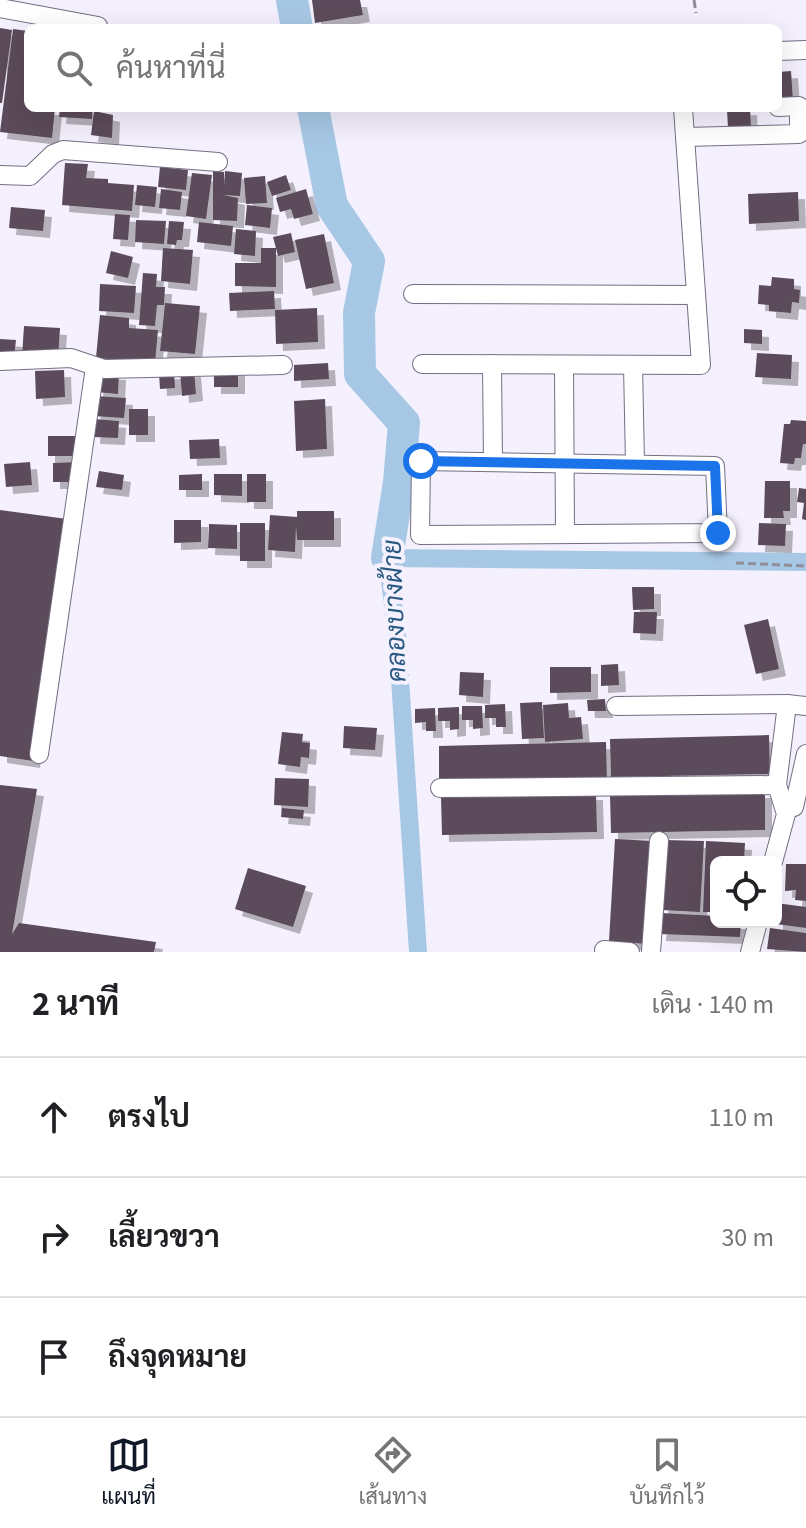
<!DOCTYPE html>
<html lang="th">
<head>
<meta charset="utf-8">
<style>
	body { margin:0; font-family:"Source Sans 3",Sarabun,sans-serif; background:#f2f2f2; color:#202124 }
	.controls { position:absolute; right:24px; bottom:24px; display:grid; overflow:hidden; border-radius:12px; box-shadow:0 8px 32px #0002 }
	.controls button { width:72px; height:72px; display:grid; place-items:center; padding:0; border:0; border-bottom:2px solid #e0e0e0; background:#fff; color:#202124; font:40px sans-serif }
	.stop { position:absolute; width:24px; height:24px; margin:-18px; border:6px solid #1a73e8; border-radius:50%; background:#fff }
	.stop.end { background:#1a73e8; border-color:#fff; box-shadow:0 2px 8px #0008 }
	.list { margin:0; padding:0; list-style:none }
	h2 { display:flex; justify-content:space-between; align-items:center; height:104px; margin:0; padding:0 32px; font-size:34px }
	h2 small { font-size:26px; font-weight:400; color:#757577 }
	.list li { display:grid; grid-template-columns:52px 1fr auto; gap:24px; align-items:center; box-sizing:border-box; height:120px; padding:0 32px; border-top:2px solid #e0e0e0 }
	.list b { display:block; font-size:30px; white-space:nowrap }
	.list em { font-size:26px; font-style:normal; color:#757577 }
	.icon { flex:none; width:44px; height:44px; fill:none; stroke:currentColor; stroke-width:2; stroke-linecap:round; stroke-linejoin:round }
	.map { position:relative; flex:none; width:806px; height:952px; overflow:hidden }
	.search { position:absolute; background:#fff; box-shadow:0 8px 32px #0002; left:24px; right:24px; top:24px; height:88px; display:flex; align-items:center; gap:20px; box-sizing:border-box; padding:0 28px; border-radius:12px; color:#757577; font-size:30px }
	.sheet { height:464px; background:#fff }
	nav { display:flex; justify-content:space-around; align-items:center; box-sizing:border-box; height:112px; border-top:2px solid #e0e0e0; background:#fff; font-size:22px; color:#757577 }
	nav a { display:grid; justify-items:center; gap:4px }
	nav .on { color:#111827 }
	.map>svg:first-child { display:block }
</style>
</head>
<body>
<div class="map">
<svg width="806" height="952" viewBox="0 0 806 952">
	<defs>
		<filter id="shadow"><feDropShadow dx="7" dy="7" stdDeviation="0" flood-color="#0004"/></filter>
	</defs>
	<rect width="100%" height="100%" fill="#f5f0fe"/>
	<g fill="none" stroke-linecap="round" stroke-linejoin="round">
		<!-- canal -->
		<polyline stroke="#a7c8e5" stroke-width="18" points="418,952 397,634 387,558 806,562"/>
		<!-- river -->
		<g stroke="#a7c8e5" stroke-width="32">
			<polyline points="292,0 297,28"/>
			<polyline points="313,108 332,206 369,261 359,313 360,374 404,423 399,482 387,558"/>
		</g>
	</g>
	<!-- building -->
	<g fill="#5c4b5a" filter="url(#shadow)">
		<polygon points="312,0 360,0 363,15 315,23"/>
		<polygon points="0,28 12,30 2,103 0,103"/>
		<polygon points="13,29 28,31 28,108 55,108 52,138 0,132"/>
		<polygon points="791,71 793,100 778,100 778,72"/>
		<polygon points="60,108 93,108 92,119 59,117"/>
		<polygon points="750,108 751,128 728,129 727,109"/>
		<polygon points="94,111 113,115 112,138 91,135"/>
		<polygon points="65,163 88,164 86,178 108,179 108,183 134,185 132,211 62,205"/>
		<polygon points="160,167 188,170 186,190 158,187"/>
		<polygon points="213,171 224,172 224,186 225,171 242,173 240,196 223,195 238,198 237,221 213,220"/>
		<polygon points="192,173 212,175 206,219 186,216"/>
		<polygon points="286,175 291,190 272,196 267,182"/>
		<polygon points="265,176 267,203 246,204 244,178"/>
		<polygon points="137,185 157,187 155,207 135,205"/>
		<polygon points="161,189 182,192 180,210 159,208"/>
		<polygon points="306,189 313,214 294,219 291,209 280,212 276,198"/>
		<polygon points="798,192 799,221 749,224 748,194"/>
		<polygon points="247,205 272,208 270,228 245,225"/>
		<polygon points="11,207 45,210 43,231 9,228"/>
		<polygon points="115,214 130,215 128,240 113,239"/>
		<polygon points="136,220 166,221 164,244 135,242"/>
		<polygon points="169,221 184,222 182,240 177,240 176,245 167,244"/>
		<polygon points="199,222 233,226 231,246 197,242"/>
		<polygon points="236,229 256,231 255,256 234,254"/>
		<polygon points="291,233 295,252 278,256 273,237"/>
		<polygon points="324,234 334,283 306,289 295,240"/>
		<polygon points="163,248 193,250 190,284 161,281"/>
		<polygon points="261,248 276,248 276,287 235,286 235,263 261,263"/>
		<polygon points="111,251 133,257 128,278 106,273"/>
		<polygon points="143,273 157,274 156,287 165,287 164,305 157,305 155,326 139,325"/>
		<polygon points="772,277 794,279 794,289 800,290 799,303 792,302 791,313 769,311 769,305 758,304 759,285 771,286"/>
		<polygon points="100,284 136,286 134,313 99,311"/>
		<polygon points="274,291 275,309 230,311 229,293"/>
		<polygon points="165,303 200,306 195,354 160,351"/>
		<polygon points="317,308 318,342 276,344 275,310"/>
		<polygon points="100,315 129,318 129,328 158,330 155,363 96,358"/>
		<polygon points="24,326 60,328 58,358 22,356"/>
		<polygon points="744,329 762,330 762,344 744,343"/>
		<polygon points="0,339 16,340 14,358 0,357"/>
		<polygon points="757,353 792,355 791,379 755,377"/>
		<polygon points="328,363 329,379 294,381 294,365"/>
		<polygon points="238,369 238,387 214,387 214,370"/>
		<polygon points="64,370 65,397 36,399 35,371"/>
		<polygon points="194,370 196,394 182,396 180,371"/>
		<polygon points="97,372 119,373 118,394 96,392"/>
		<polygon points="174,372 175,388 160,389 159,373"/>
		<polygon points="95,396 126,398 124,418 93,416"/>
		<polygon points="325,399 327,449 296,451 294,401"/>
		<rect x="129" y="409" width="19" height="26"/>
		<polygon points="94,419 119,421 118,438 93,437"/>
		<polygon points="791,420 806,421 806,444 803,444 801,458 795,458 794,464 780,463 784,424 790,424"/>
		<rect x="48" y="436" width="32" height="20"/>
		<polygon points="219,439 220,458 190,459 189,440"/>
		<polygon points="30,462 32,485 6,487 4,464"/>
		<polygon points="78,462 79,482 53,482 53,463"/>
		<polygon points="99,471 124,475 122,490 96,487"/>
		<polygon points="202,474 202,490 179,490 179,475"/>
		<polygon points="214,474 242,474 242,496 214,495"/>
		<rect x="247" y="474" width="19" height="28"/>
		<polygon points="765,481 790,481 790,511 783,511 784,518 764,518"/>
		<polygon points="799,488 806,489 806,520 802,519 804,503 797,502"/>
		<polygon points="0,510 67,519 33,761 0,756"/>
		<polygon points="297,511 334,511 334,540 297,540 296,526 295,552 268,550 270,515 297,517"/>
		<polygon points="174,520 201,520 201,542 174,543"/>
		<rect x="240" y="523" width="25" height="38"/>
		<polygon points="759,523 786,524 785,546 758,545"/>
		<polygon points="209,524 237,525 237,549 208,548"/>
		<polygon points="632,587 654,587 654,609 633,610"/>
		<polygon points="634,612 657,612 656,634 633,633"/>
		<polygon points="768,619 779,669 756,674 744,625"/>
		<polygon points="618,664 619,685 601,686 601,665"/>
		<polygon points="550,667 591,667 591,692 550,693"/>
		<polygon points="460,672 484,673 483,697 459,695"/>
		<polygon points="605,699 606,711 588,711 587,700"/>
		<polygon points="542,702 544,738 522,739 520,703"/>
		<polygon points="568,703 569,718 581,717 583,739 545,742 543,705"/>
		<polygon points="505,704 506,727 496,727 496,718 485,718 485,705"/>
		<polygon points="462,706 482,706 483,728 473,729 473,720 462,720"/>
		<polygon points="459,707 459,729 450,730 450,721 438,721 438,708"/>
		<polygon points="435,708 436,731 426,731 426,722 415,723 415,709"/>
		<polygon points="344,726 377,728 375,750 343,748"/>
		<polygon points="282,732 303,734 302,742 310,743 309,758 301,757 300,767 278,764"/>
		<polygon points="769,735 770,774 611,777 610,739"/>
		<polygon points="606,742 607,781 439,784 439,746"/>
		<polygon points="275,778 309,779 308,807 274,805"/>
		<polygon points="0,785 37,789 12,934 19,923 156,942 154,952 0,952"/>
		<polygon points="765,791 765,830 611,833 610,794"/>
		<polygon points="596,793 597,832 442,835 441,797"/>
		<polygon points="282,808 304,810 303,819 281,817"/>
		<polygon points="615,839 654,841 647,944 609,941"/>
		<polygon points="665,840 704,841 700,912 661,910"/>
		<polygon points="706,841 745,843 744,862 716,862 716,912 703,912"/>
		<polygon points="786,864 806,864 806,901 795,900 796,890 785,891"/>
		<polygon points="248,868 306,886 293,927 235,909"/>
		<polygon points="776,903 806,907 806,928 776,924"/>
		<polygon points="661,913 716,916 716,922 741,922 740,937 659,934"/>
		<polygon points="770,928 806,933 806,952 767,949"/>
	</g>
	<g fill="none" stroke-linecap="round" stroke-linejoin="round">
		<!-- minor casing -->
		<g stroke="#756e82" stroke-width="20">
			<g id="minor">
				<polyline points="0,8 98,26"/>
				<polyline points="778,51 806,50"/>
				<polyline points="685,137 799,134 799,106 778,107"/>
				<polyline points="0,175 30,176 53,154 63,150 218,162"/>
				<polyline points="413,294 696,295"/>
				<polyline points="0,361 71,358 104,369 283,365"/>
				<polyline points="422,364 701,365 683,108"/>
				<polyline points="492,364 493,462"/>
				<polyline points="564,365 565,534"/>
				<polyline points="633,365 635,464"/>
				<polygon points="421,461 715,466 718,533 420,535"/>
				<polyline points="616,706 787,704"/>
				<polyline points="39,754 95,367"/>
				<polyline points="440,788 777,785"/>
				<polyline points="794,807 806,754"/>
				<polyline points="773,862 786,814 777,785 787,704 806,706"/>
				<polyline points="604,950 630,952"/>
				<polyline points="651,952 659,841"/>
				<polyline points="750,952 758,922"/>
			</g>
		</g>
		<!-- path -->
		<g stroke="#918d98" stroke-width="3" stroke-dasharray="8 4" stroke-linecap="butt">
			<polyline points="694,0 696,13"/>
			<polyline points="736,563 806,566"/>
		</g>
		<!-- minor -->
		<use href="#minor" stroke="#fff" stroke-width="18"/>
	</g>
	<g fill="none" stroke-linecap="round" stroke-linejoin="round">
		<!-- route -->
		<polyline stroke="#1a73e8" stroke-width="10" points="421,461 715,466 718,533"/>
	</g>
	<g text-anchor="middle" stroke-width="8" stroke-linejoin="round" paint-order="stroke">
		<!-- water labels -->
		<g font-size="26" font-style="italic" fill="#285981" stroke="#f5f0fe">
			<text transform="translate(394 611) rotate(-92)" y="9">คลองบางฝ้าย</text>
		</g>
	</g>
</svg>
<div class="controls">
<button><svg class="icon" aria-label="locate" viewBox="0 0 24 24"><circle cx="12" cy="12" r="6"/><path d="M12 2v4M12 18v4M2 12h4M18 12h4"/></svg></button>
</div>
<div class="stop" style="left:421px;top:461px"></div>
<div class="stop end" style="left:718px;top:533px"></div>
<div class="search"><svg class="icon" aria-label="search" viewBox="0 0 24 24"><circle cx="10" cy="10" r="6"/><path d="M15 15l6 6"/></svg>ค้นหาที่นี่</div>
</div>
<section class="sheet">
<h2>2 นาที<small>เดิน · 140 m</small></h2>
<ul class="list">
<li><svg class="icon" aria-label="ahead" viewBox="0 0 24 24"><path d="M12 20V5M6 11l6-6 6 6"/></svg><div><b>ตรงไป</b></div><em>110 m</em></li>
<li><svg class="icon" aria-label="right" viewBox="0 0 24 24"><path d="M7 20v-9h11M14 6l5 5-5 5"/></svg><div><b>เลี้ยวขวา</b></div><em>30 m</em></li>
<li><svg class="icon" aria-label="arrive" viewBox="0 0 24 24"><path d="M6 21V4h12l-3 4 3 4H6"/></svg><div><b>ถึงจุดหมาย</b></div></li>
</ul>
</section>
<nav>
<a class="on"><svg class="icon" aria-label="map" viewBox="0 0 24 24"><path d="M3 6l6-2 6 2 6-2v14l-6 2-6-2-6 2zM9 4v14M15 6v14"/></svg>แผนที่</a>
<a><svg class="icon" aria-label="directions" viewBox="0 0 24 24"><path d="M12 3l9 9-9 9-9-9zM9 14v-3h6M13 9l2 2-2 2"/></svg>เส้นทาง</a>
<a><svg class="icon" aria-label="saved" viewBox="0 0 24 24"><path d="M7 4h10v16l-5-4-5 4z"/></svg>บันทึกไว้</a>
</nav>
</body>
</html>
